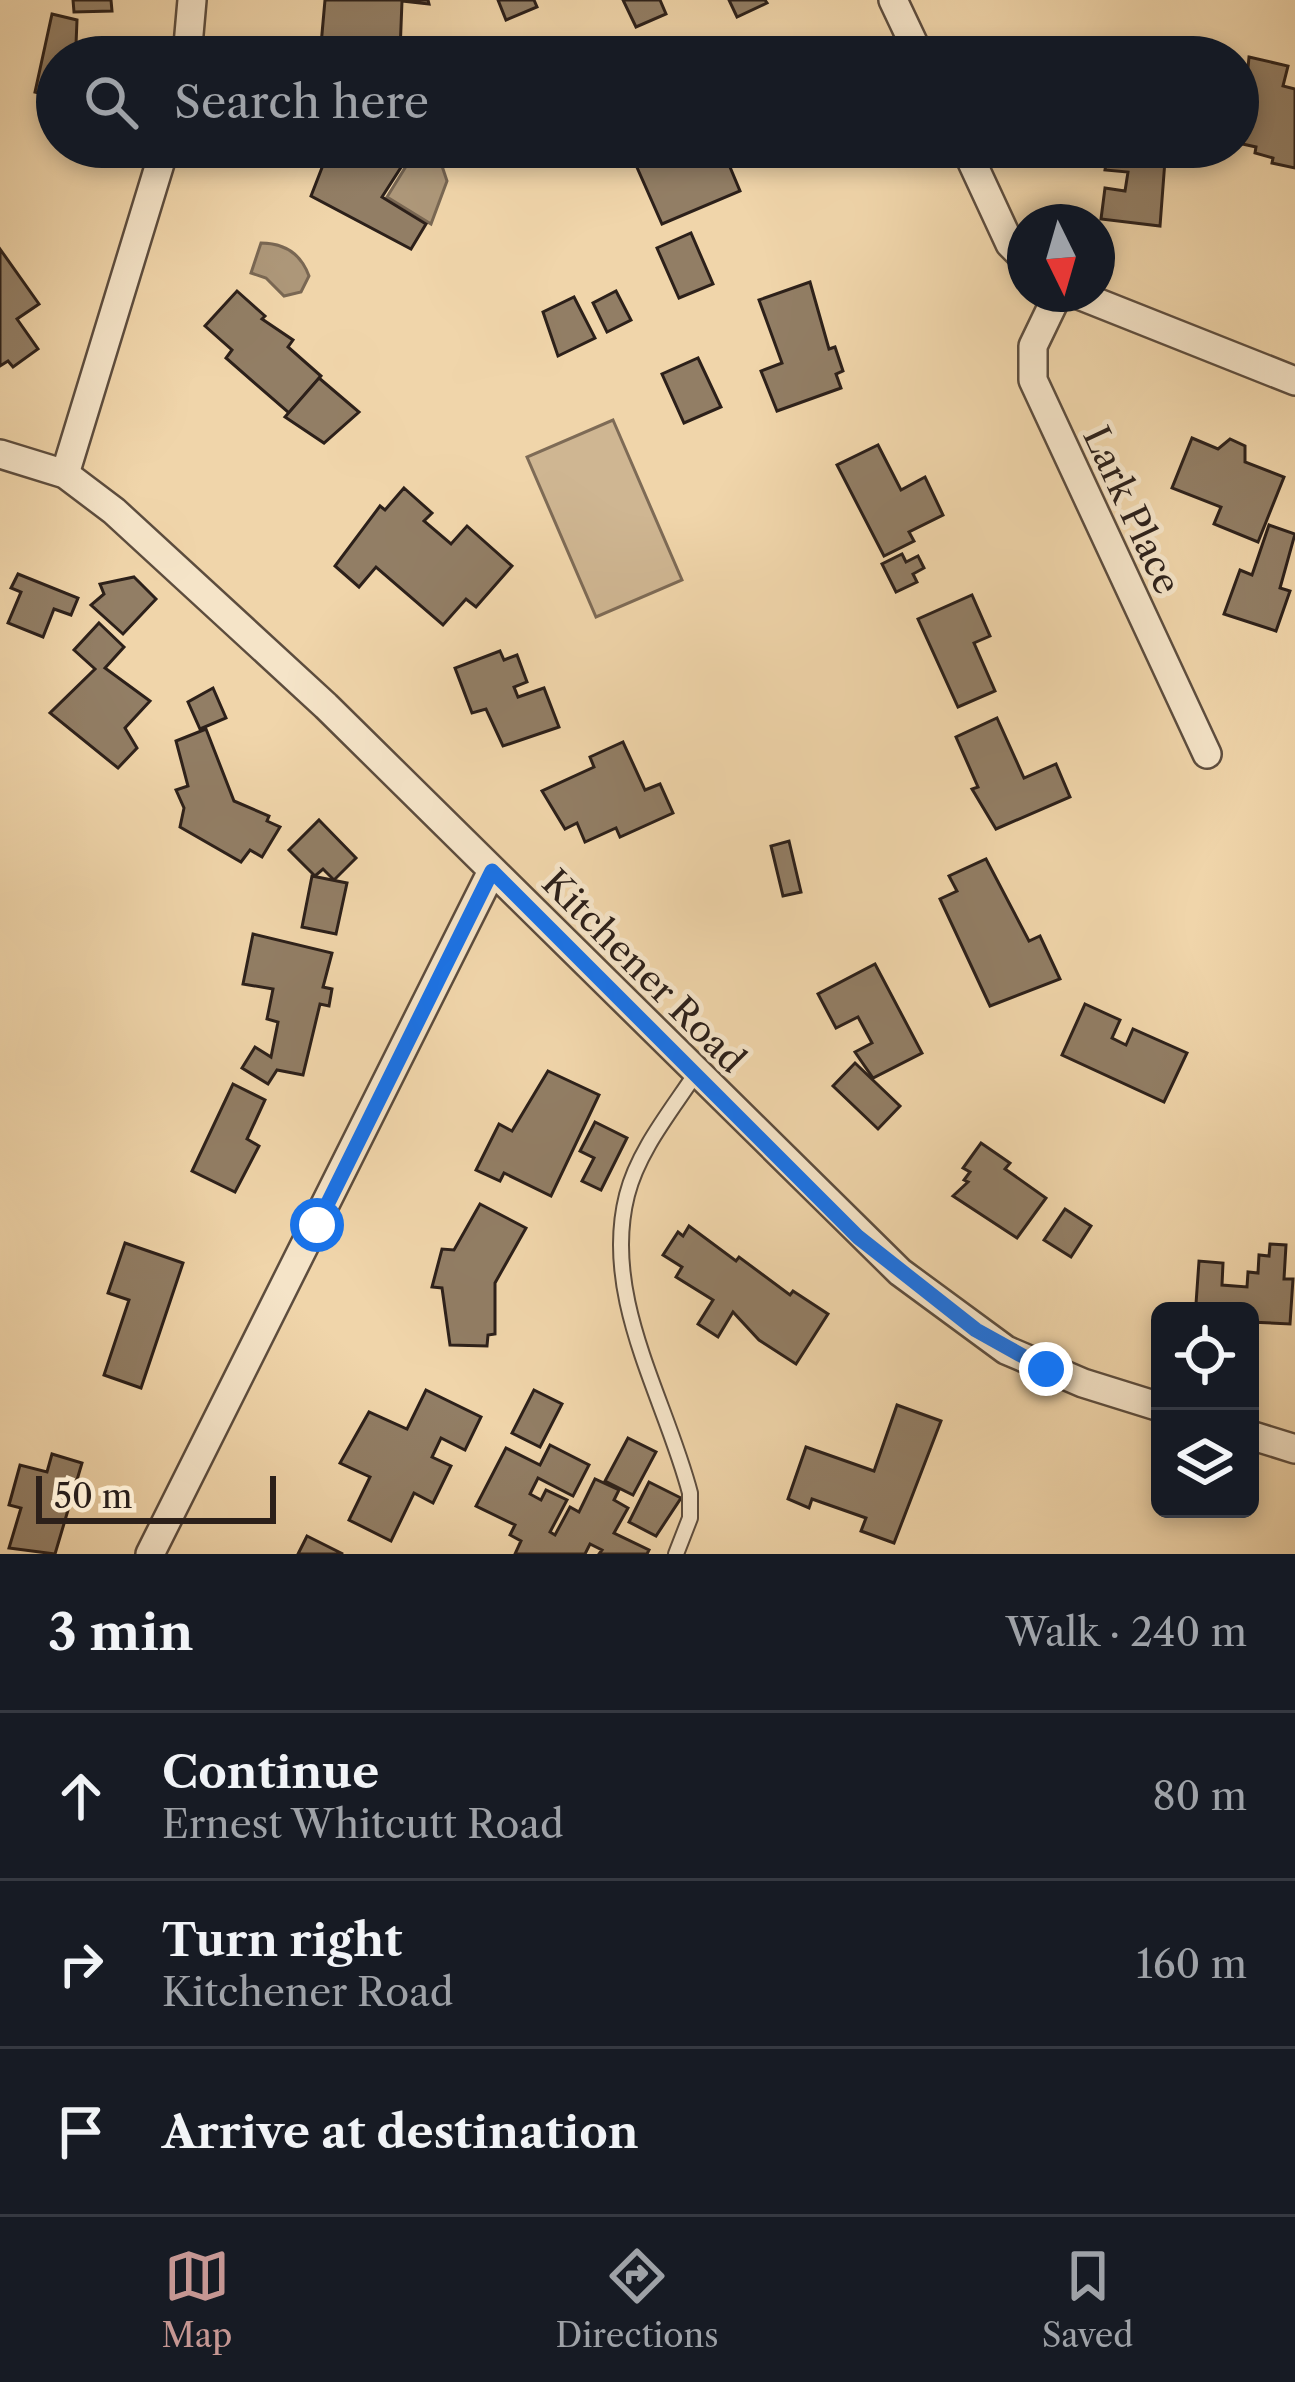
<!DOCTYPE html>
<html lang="en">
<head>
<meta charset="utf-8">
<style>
	body { margin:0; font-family:"Libre Caslon Text",serif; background:#20242c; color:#f1f3f6 }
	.controls { position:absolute; right:36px; bottom:36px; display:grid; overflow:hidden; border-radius:18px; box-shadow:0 6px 18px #0003 }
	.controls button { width:108px; height:108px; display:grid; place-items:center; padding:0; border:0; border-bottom:3px solid #363941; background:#171b24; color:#f1f3f6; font:60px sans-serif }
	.compass { position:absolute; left:1007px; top:204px; width:108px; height:108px; border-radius:50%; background:#171b24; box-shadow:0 6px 18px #0003; rotate:175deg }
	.scale { position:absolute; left:36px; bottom:30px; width:240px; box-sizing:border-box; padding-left:12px; border:6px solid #2c201a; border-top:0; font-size:33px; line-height:42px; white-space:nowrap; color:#2c201a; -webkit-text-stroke:9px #f5e4c8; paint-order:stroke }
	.stop { position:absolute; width:36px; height:36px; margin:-27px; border:9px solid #1a73e8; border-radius:50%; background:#fff }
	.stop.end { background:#1a73e8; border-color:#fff; box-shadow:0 3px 12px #0008 }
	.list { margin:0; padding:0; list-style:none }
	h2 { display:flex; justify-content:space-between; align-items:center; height:156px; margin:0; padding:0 48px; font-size:51px }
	h2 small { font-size:39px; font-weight:400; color:#9ea1a6 }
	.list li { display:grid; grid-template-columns:78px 1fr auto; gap:36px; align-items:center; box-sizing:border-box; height:168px; padding:0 48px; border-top:3px solid #363941 }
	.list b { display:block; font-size:45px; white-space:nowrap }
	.list p { margin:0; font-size:39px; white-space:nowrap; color:#9ea1a6 }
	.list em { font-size:39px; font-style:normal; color:#9ea1a6 }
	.icon { flex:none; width:66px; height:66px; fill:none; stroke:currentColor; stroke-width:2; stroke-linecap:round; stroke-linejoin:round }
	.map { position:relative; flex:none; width:1295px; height:1554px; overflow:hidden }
	.search { position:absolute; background:#171b24; box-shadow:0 6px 18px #0003; left:36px; right:36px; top:36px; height:132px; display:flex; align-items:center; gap:30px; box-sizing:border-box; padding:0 42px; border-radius:66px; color:#9ea1a6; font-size:45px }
	.sheet { height:660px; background:#171b24 }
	nav { display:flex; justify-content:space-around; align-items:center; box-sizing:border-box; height:168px; border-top:3px solid #363941; background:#171b24; font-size:33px; color:#9ea1a6 }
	nav a { display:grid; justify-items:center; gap:6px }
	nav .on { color:#c59692 }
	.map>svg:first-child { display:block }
</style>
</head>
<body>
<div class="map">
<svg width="1295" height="1554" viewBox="0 0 1295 1554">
	<rect width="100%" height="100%" fill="#f0d5aa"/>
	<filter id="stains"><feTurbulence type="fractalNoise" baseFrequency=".00167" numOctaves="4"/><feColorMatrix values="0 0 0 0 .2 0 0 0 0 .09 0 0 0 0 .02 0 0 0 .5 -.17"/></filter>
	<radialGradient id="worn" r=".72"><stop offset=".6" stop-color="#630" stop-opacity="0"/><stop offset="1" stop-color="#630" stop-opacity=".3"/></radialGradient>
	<!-- green -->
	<polygon fill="#cfb692" stroke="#7e6b56" stroke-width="3" points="613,420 682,580 596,617 527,457"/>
	<!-- water -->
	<g fill="#ad9779" stroke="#796753" stroke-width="3">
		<polygon points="418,147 438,154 447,181 431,224 387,197"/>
		<path d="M261,243C284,243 301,254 309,276L301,292L284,296L266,278L251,273Z"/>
	</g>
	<!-- building -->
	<g fill="#927e65" stroke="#2c201a" stroke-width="3">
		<polygon points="73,0 111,0 112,11 74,12"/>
		<polygon points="325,0 428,0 429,4 402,1 400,52 321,45"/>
		<polygon points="498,0 534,0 537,7 506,20"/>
		<polygon points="623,0 660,0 666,14 636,27"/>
		<polygon points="729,0 765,0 767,3 737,17"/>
		<polygon points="52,14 77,20 76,45 106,51 105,57 57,57 57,97 35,92"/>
		<polygon points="1249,57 1288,66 1283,86 1295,89 1295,168 1272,163 1273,158 1255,153 1256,147 1238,143 1238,103 1245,100"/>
		<polygon points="330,147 414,147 382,197 426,224 411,249 311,196"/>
		<polygon points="628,147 685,147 691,162 722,148 740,191 662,224"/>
		<polygon points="1109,147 1166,147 1160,226 1101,219 1105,188 1125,191 1128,172 1105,170"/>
		<polygon points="691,233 713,284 679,298 657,248"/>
		<polygon points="0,249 39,304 17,319 38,349 13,367 8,361 0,366"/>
		<polygon points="810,282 829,349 835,347 843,371 836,374 841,388 777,411 761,371 782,363 759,300"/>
		<polygon points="237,291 265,316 262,319 293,340 288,347 321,376 289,413 226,358 232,350 205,326"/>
		<polygon points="616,291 631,320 607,332 593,303"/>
		<polygon points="574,297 595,338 558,356 543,312"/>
		<polygon points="698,358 721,407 684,423 662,374"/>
		<polygon points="319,378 359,412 324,443 285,417"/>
		<polygon points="1192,438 1218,449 1230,439 1245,446 1245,462 1284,477 1258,542 1214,524 1221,507 1172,488"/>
		<polygon points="878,445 901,490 925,477 943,515 909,532 914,541 884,556 837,465"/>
		<polygon points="404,488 432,513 424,521 451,544 467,526 512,566 476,607 466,599 443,625 376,567 359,587 335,566 380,506 385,510"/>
		<polygon points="1269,525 1295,534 1280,588 1290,591 1276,631 1224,614 1240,570 1252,575"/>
		<polygon points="902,554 906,562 918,556 924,568 913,574 917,582 896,592 882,564"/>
		<polygon points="18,574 78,598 71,615 54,609 43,637 8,623 21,592 11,588"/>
		<polygon points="134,577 156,599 123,634 91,605 104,594 100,584"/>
		<polygon points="972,595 990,636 974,643 995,691 958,707 918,619"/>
		<polygon points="99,623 124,647 105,668 150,701 125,728 137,748 118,768 50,713 95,669 74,650"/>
		<polygon points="500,651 504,660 517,655 527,682 514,687 518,697 544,688 559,727 503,746 486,709 472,713 455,668"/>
		<polygon points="213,688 226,718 200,729 188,702"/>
		<polygon points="997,718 1024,778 1056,764 1070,797 996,829 972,789 978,787 956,737"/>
		<polygon points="206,729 234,801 269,816 267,821 280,827 262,857 250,850 241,862 180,827 184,808 176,790 188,786 176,741"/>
		<polygon points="623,742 645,790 660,784 673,813 620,837 616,828 585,842 577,823 565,829 542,791 594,767 590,757"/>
		<polygon points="319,820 356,858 334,880 323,869 315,876 289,850"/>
		<polygon points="789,841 801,892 783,896 771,846"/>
		<polygon points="986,859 1029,941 1040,936 1060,979 990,1006 940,899 957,891 949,876"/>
		<polygon points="312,876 347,883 336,934 302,927"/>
		<polygon points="253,934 332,953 323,987 332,989 329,1006 320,1004 303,1075 277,1070 268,1084 242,1068 255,1047 271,1057 278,1022 267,1019 273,989 243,984"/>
		<polygon points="875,964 922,1053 873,1078 855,1052 872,1043 858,1017 836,1028 818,994"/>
		<polygon points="1085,1004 1120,1020 1112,1038 1126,1045 1133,1029 1187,1053 1164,1102 1062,1055"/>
		<polygon points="855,1063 900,1106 878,1129 833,1086"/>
		<polygon points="548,1071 599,1095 551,1196 504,1173 500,1181 476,1170 499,1124 512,1131"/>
		<polygon points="233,1084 265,1100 247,1139 259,1146 235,1192 192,1171"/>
		<polygon points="595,1122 627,1138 601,1190 582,1181 594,1158 580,1151"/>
		<polygon points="981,1143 1010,1163 1005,1169 1046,1198 1017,1238 953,1196 968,1182 964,1180 970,1172 963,1168"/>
		<polygon points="480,1204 526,1228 495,1283 495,1334 488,1335 487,1346 450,1345 442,1288 432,1287 442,1249 454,1250"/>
		<polygon points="1065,1209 1091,1226 1071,1257 1044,1240"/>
		<polygon points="689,1226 736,1261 739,1257 790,1295 793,1291 828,1314 796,1364 759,1340 733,1312 718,1337 698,1324 713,1300 676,1277 682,1267 663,1255 678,1232 683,1236"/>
		<polygon points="125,1243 183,1263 141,1388 104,1375 129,1300 108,1293"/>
		<polygon points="1270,1244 1286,1245 1284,1279 1293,1279 1290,1324 1250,1322 1250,1311 1215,1311 1215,1305 1196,1304 1199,1261 1223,1263 1222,1285 1247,1287 1248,1272 1258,1273 1259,1255 1269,1256"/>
		<polygon points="426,1390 481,1417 465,1450 441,1438 432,1457 451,1466 433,1503 414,1493 391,1541 349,1520 370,1477 340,1463 369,1412 407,1429"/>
		<polygon points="534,1390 562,1404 540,1447 512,1433"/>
		<polygon points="897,1405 941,1421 894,1543 861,1531 866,1518 812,1499 809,1508 788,1499 806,1447 874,1471"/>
		<polygon points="628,1438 656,1452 633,1495 605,1481"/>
		<polygon points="550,1445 589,1465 573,1496 538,1478 530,1494 541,1500 546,1490 567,1500 550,1532 555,1535 570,1507 579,1512 595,1479 619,1490 614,1500 628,1508 614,1533 649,1550 647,1554 599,1554 602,1550 590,1544 585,1554 515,1554 521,1541 510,1535 515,1525 476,1506 506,1448 540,1465"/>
		<polygon points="52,1454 82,1463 55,1554 9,1548 21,1508 9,1505 20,1465 47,1472"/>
		<polygon points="649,1482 681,1498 656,1536 629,1522"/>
		<polygon points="307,1536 343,1554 298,1554"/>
	</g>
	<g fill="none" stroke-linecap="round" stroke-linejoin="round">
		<!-- lane casing -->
		<g stroke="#5d4d3e" stroke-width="18">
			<path id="lane" d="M676,1554L690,1518V1493C665,1397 601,1297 627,1195C638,1151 671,1111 696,1073"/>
		</g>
		<!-- street casing -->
		<g stroke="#5d4d3e" stroke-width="32">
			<g id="street">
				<polyline points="893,0 920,57"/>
				<polyline points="187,57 192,0"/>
				<polyline points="965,147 1010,244 1025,259"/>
				<polyline points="1058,294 1033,346 1033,380 1207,754"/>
				<polyline points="1076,294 1295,381"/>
				<polyline points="0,454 65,474 114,511 326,706 900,1272 1006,1350 1083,1383 1160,1407"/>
				<polyline points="65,474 165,147"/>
				<polyline points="1250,1435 1295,1449"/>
				<polyline points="150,1554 492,871"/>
			</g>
		</g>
		<!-- lane -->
		<use href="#lane" stroke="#f5e4c8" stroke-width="14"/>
		<!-- street -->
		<use href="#street" stroke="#f5e4c8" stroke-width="27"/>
	</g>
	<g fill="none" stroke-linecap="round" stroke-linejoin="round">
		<!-- route -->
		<polyline stroke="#1a73e8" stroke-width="15" points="317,1225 492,871 858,1237 976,1330 1046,1369"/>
	</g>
	<g text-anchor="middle" stroke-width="10" stroke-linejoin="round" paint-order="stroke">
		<!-- street labels -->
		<g font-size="36" fill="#2c201a" stroke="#f5e4c8">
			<text transform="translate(1132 510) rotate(65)" y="13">Lark Place</text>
			<text transform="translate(644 971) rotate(45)" y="13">Kitchener Road</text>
		</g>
	</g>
	<rect width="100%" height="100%" filter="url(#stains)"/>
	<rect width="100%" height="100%" fill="url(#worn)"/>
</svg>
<div class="controls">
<button><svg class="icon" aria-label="locate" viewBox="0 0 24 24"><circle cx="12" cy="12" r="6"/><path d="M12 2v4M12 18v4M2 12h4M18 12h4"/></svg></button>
<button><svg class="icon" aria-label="layers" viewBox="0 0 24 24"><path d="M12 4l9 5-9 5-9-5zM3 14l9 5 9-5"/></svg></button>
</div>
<svg class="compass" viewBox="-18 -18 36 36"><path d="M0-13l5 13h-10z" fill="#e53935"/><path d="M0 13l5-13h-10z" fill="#9ea1a6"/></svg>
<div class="scale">50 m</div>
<div class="stop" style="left:317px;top:1225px"></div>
<div class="stop end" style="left:1046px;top:1369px"></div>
<div class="search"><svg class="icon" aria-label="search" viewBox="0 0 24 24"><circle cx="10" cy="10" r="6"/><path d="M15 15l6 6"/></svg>Search here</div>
</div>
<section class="sheet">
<h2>3 min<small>Walk · 240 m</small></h2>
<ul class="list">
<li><svg class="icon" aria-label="ahead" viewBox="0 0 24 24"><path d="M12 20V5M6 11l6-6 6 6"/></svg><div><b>Continue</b><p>Ernest Whitcutt Road</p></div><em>80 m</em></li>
<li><svg class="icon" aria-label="right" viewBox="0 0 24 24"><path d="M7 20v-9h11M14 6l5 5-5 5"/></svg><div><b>Turn right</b><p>Kitchener Road</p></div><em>160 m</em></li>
<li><svg class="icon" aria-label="arrive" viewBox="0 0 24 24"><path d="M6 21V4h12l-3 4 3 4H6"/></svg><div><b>Arrive at destination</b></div></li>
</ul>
</section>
<nav>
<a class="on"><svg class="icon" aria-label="map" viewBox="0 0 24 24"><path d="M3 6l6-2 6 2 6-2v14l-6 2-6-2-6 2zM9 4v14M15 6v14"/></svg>Map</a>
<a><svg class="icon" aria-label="directions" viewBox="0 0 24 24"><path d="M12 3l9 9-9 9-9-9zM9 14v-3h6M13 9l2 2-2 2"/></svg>Directions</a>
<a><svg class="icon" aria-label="saved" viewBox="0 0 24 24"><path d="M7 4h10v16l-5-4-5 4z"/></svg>Saved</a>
</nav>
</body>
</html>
